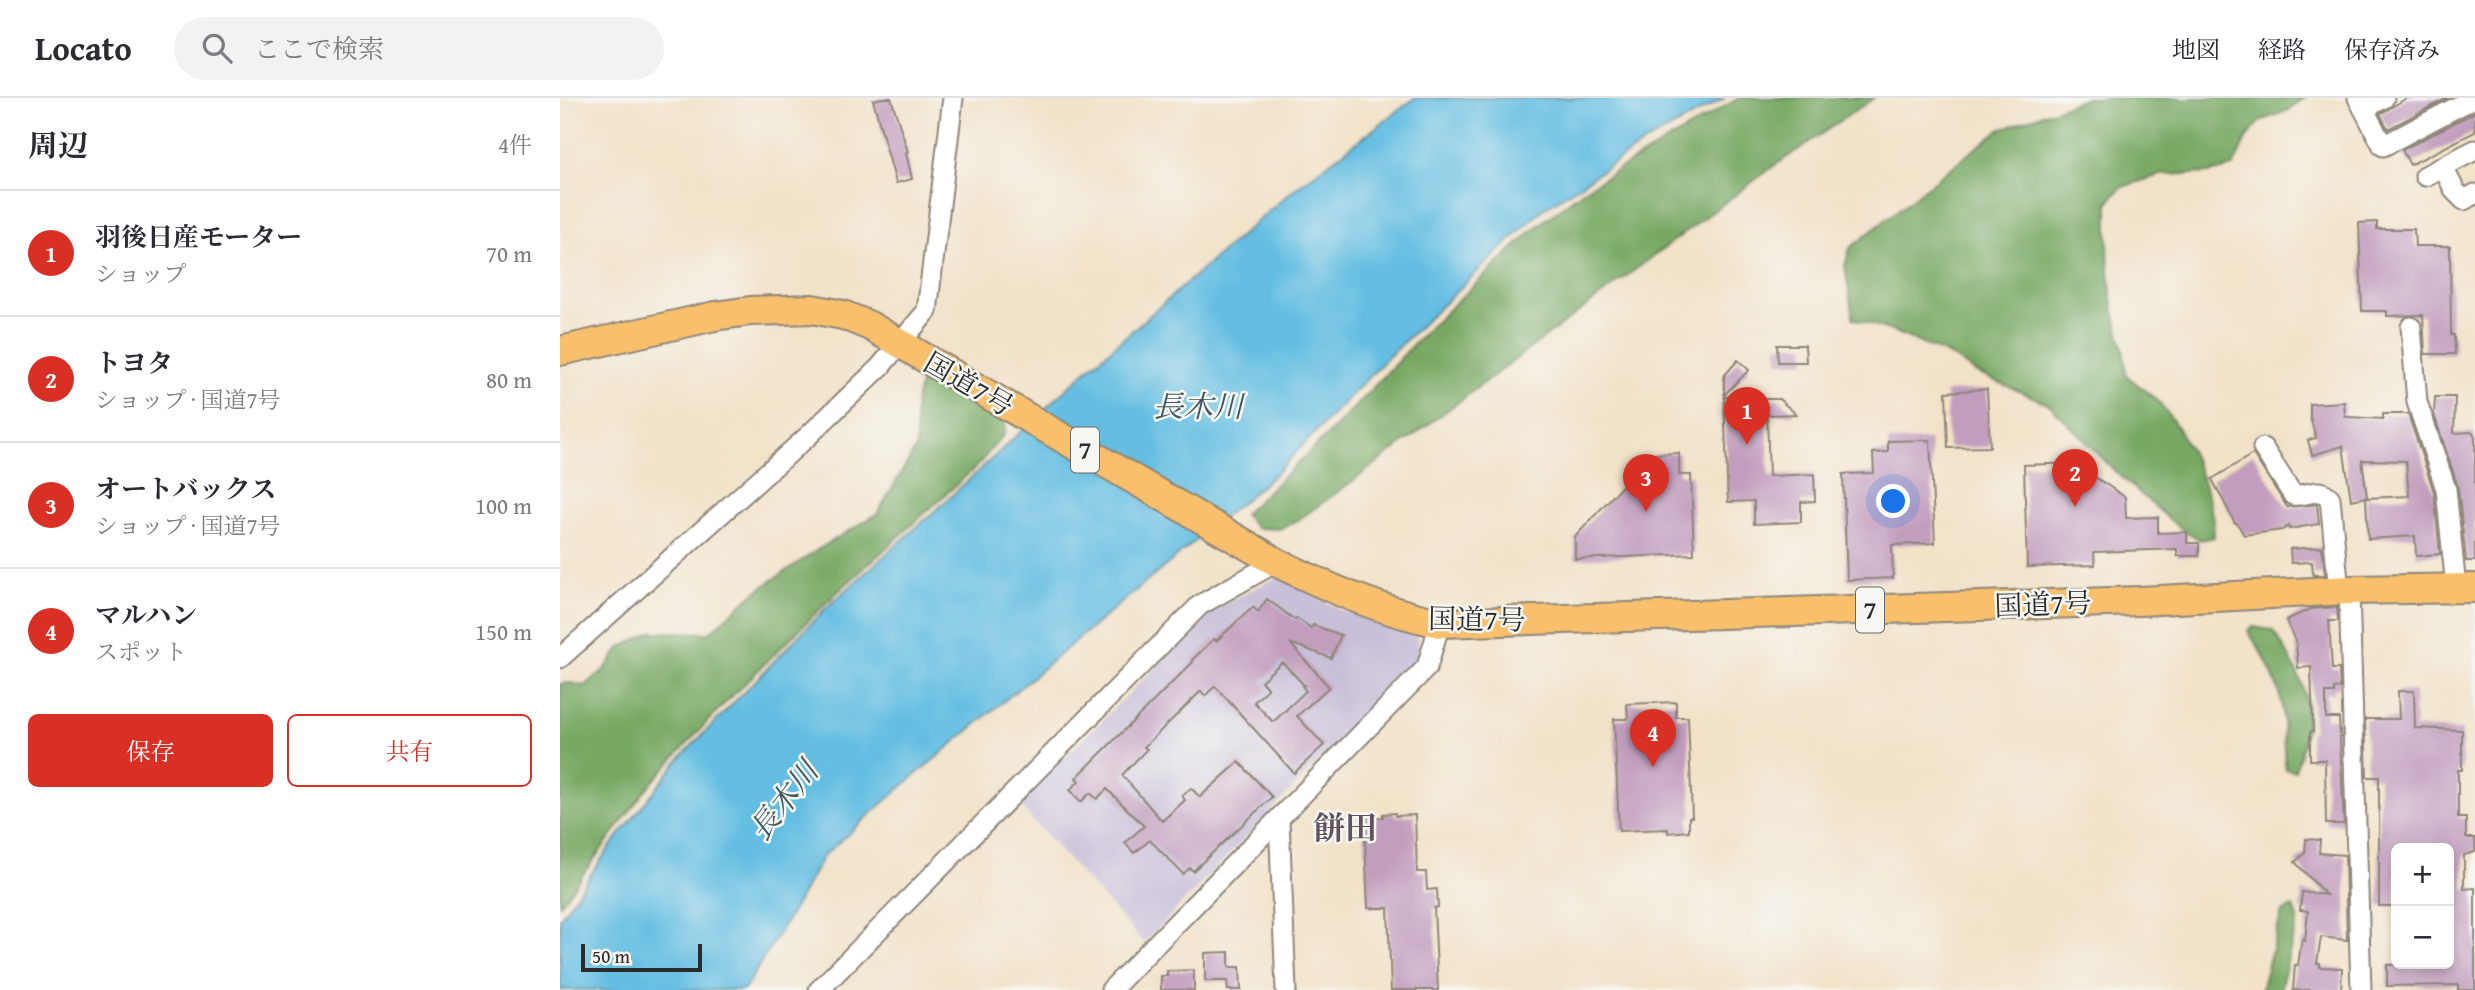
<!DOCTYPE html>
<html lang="ja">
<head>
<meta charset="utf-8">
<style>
	body { margin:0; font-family:"Gentium Book Plus","Noto Serif JP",serif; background:#f2f2f3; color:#2b2b33 }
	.controls { position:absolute; right:21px; bottom:21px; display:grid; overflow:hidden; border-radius:10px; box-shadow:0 4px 10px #0003 }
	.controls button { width:63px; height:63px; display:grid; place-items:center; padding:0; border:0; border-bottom:2px solid #e1e1e2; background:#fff; color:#2b2b33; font:35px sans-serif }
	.scale { position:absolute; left:21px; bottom:18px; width:121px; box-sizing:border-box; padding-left:7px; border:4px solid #2b2b2b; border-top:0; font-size:19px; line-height:24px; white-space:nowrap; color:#2b2b2b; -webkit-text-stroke:5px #f6f6f2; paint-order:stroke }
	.you { position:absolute; left:1334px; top:404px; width:24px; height:24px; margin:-18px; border:5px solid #fff; border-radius:50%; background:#1a73e8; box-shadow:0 0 0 10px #1a73e833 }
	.badge { display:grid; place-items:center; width:46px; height:46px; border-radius:50%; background:#d93025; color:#fff; font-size:23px; font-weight:700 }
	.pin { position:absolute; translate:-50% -58px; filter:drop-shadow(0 2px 4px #0008) }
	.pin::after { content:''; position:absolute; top:37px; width:24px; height:21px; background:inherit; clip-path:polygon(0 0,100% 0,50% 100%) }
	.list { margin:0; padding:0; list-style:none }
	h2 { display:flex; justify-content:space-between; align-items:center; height:91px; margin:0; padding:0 28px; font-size:30px }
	h2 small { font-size:23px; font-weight:400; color:#7c7c81 }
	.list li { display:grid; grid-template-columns:46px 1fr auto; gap:21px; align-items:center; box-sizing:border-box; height:126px; padding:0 28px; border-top:2px solid #e1e1e2 }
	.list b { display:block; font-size:26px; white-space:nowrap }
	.list p { margin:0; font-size:23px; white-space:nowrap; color:#7c7c81 }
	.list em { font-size:23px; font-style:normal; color:#7c7c81 }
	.actions { display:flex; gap:14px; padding:21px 28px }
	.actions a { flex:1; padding:16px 0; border:2px solid #d93025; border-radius:10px; text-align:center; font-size:24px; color:#d93025 }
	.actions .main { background:#d93025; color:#fff }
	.icon { flex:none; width:38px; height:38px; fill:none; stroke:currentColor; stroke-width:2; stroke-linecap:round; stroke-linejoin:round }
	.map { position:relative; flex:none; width:1915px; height:892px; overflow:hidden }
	header { display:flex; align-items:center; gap:42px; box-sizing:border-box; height:98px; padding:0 35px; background:#fff; border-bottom:2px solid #e1e1e2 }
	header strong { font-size:33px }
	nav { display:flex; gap:38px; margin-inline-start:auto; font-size:24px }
	.search { width:490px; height:63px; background:#f2f2f3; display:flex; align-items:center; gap:18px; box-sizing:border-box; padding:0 24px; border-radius:38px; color:#7c7c81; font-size:26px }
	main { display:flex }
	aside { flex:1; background:#fff }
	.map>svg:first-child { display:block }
</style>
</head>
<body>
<header>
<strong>Locato</strong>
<div class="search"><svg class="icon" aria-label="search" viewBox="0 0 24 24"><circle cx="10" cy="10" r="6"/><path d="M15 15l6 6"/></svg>ここで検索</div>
<nav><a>地図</a><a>経路</a><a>保存済み</a></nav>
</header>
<main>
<aside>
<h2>周辺<small>4件</small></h2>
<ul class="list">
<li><span class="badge">1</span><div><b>羽後日産モーター</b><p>ショップ</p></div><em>70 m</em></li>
<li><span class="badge">2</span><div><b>トヨタ</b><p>ショップ · 国道7号</p></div><em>80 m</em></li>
<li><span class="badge">3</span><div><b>オートバックス</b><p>ショップ · 国道7号</p></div><em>100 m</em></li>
<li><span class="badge">4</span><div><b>マルハン</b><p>スポット</p></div><em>150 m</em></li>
</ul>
<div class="actions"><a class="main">保存</a><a>共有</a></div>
</aside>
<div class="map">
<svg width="1915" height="892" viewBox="0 0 1915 892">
	<rect width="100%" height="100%" fill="#f6f6f2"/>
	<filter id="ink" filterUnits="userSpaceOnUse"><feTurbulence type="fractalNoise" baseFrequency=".0143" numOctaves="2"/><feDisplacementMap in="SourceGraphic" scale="14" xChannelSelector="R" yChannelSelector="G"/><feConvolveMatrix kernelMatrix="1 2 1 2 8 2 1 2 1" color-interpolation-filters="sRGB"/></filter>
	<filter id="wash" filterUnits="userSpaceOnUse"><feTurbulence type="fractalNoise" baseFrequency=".00686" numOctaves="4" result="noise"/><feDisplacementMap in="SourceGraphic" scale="28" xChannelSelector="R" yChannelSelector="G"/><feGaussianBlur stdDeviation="1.57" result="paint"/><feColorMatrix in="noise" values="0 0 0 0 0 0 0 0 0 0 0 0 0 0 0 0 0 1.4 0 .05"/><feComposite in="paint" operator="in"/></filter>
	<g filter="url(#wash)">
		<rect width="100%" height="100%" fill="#f2e2c8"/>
		<!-- industrial -->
		<polygon fill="#c8bfd8" points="719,478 781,512 856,536 859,545 858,560 584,845 458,706 653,512"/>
		<!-- forest -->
		<g fill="#78a964" stroke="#526a48" stroke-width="2">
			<polygon points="1179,0 1314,0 1211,70 782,391 738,422 719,431 696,430 684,416 776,329 868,231 975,130 1024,92"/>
			<path d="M1527,0H1744L1729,12L1700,23L1686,41L1673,69L1650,75L1600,77L1562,89L1548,104C1548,139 1547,173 1553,208C1557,232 1566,253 1566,277C1578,288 1593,297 1603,309C1629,342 1654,397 1654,439L1640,442L1616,427L1558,376L1489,306L1415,274L1393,259L1335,234L1293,220L1285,168L1290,150L1439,32Z"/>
			<polygon points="376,280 445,322 445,335 418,367 272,499 157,613 87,690 0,807 0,586 11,585 25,588 45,571 61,549 91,534 149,535 195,494 257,452 317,416 356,350 355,305 361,285"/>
			<path d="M1693,529L1712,532C1727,551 1747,588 1747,613C1747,632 1741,655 1735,673L1726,671C1722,650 1725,630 1722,609C1717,578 1704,559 1688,533Z"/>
			<polygon points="1733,809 1738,820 1720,892 1701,892 1722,814"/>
		</g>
		<!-- water -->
		<polygon fill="#64bee2" stroke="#487486" stroke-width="2" points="855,0 1165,0 1089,42 983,111 833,254 714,377 353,679 263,758 233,812 184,892 0,892 0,820 50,749 121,659 266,510 385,404 526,273 732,93"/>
		<g id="blocks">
			<!-- building -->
			<g fill="#c29ebe" fill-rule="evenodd">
				<polygon points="322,0 331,0 348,54 346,55 352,81 336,85 313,2"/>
				<polygon points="1847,0 1888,0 1828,31 1820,16"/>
				<polygon points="1915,14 1915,34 1850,67 1842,52"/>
				<polygon points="1817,124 1817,131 1854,131 1855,148 1890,148 1891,237 1894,237 1895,256 1865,256 1863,217 1827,218 1827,213 1802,213 1799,125"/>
				<polygon points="1217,247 1245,247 1246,264 1218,264"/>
				<polygon points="1178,262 1189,272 1164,297 1164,278"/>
				<polygon points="1427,291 1430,349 1388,350 1386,294"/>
				<polygon points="1193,298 1193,301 1219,301 1236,316 1207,317 1209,378 1254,376 1255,403 1241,404 1241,424 1194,426 1194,403 1168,404 1164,299"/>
				<polygon points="1875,299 1895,299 1894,335 1913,334 1915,339 1915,463 1906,463 1898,389 1874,316"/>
				<polygon points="1784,304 1785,318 1789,319 1823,321 1823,316 1848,316 1874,394 1880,456 1856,458 1855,438 1808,441 1806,400 1849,398 1846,363 1802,362 1807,399 1791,402 1783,348 1752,357 1748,342 1756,340 1750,319 1750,306"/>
				<polygon points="1370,342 1375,445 1332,447 1333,480 1287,482 1283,376 1314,375 1313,355 1328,354 1328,343"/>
				<polygon points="1119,355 1119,377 1131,377 1134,456 1015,461 1015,439 1062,388 1073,388 1073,379 1096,378 1095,356"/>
				<polygon points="1693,356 1727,409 1757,406 1759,426 1729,431 1729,428 1722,432 1684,437 1677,425 1675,425 1652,381"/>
				<polygon points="1514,365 1565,399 1566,420 1598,419 1598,435 1627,434 1627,445 1639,445 1639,458 1617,458 1617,451 1534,454 1535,467 1467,469 1464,367"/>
				<polygon points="1762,449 1765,477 1753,477 1752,464 1731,465 1730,451"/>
				<path d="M707,501L735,522L736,520L751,530L753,527L781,537L771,560L730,545L769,589L737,618L764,647L734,675L655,588L645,598L641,593L584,649L587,651L562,677L602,723L625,702L622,698L631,690L640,699L679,664L712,699L633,773L630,770L623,776L590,742L574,755L565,745L584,728L547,691L537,701L530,695L521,704L510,692L519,683L516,680L633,564L632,562L654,541L656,543L693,509L698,514ZM722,564L744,587L742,588L746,593L713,624L694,604L708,591L701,583Z"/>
				<polygon points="1777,509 1778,523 1769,523 1772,571 1779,571 1780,590 1774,591 1774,595 1766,595 1766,620 1779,620 1784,726 1766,726 1765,662 1750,662 1750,634 1753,633 1751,569 1738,570 1736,545 1726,522 1751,511"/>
				<polygon points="1838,593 1854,593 1855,630 1902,632 1902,672 1898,672 1898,720 1906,720 1906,740 1915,740 1915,754 1904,757 1904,791 1915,790 1915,892 1898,892 1898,887 1827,888 1827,867 1889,866 1889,750 1836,750 1836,808 1819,808 1819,679 1807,679 1805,621 1839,621"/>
				<polygon points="1116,604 1116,619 1128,619 1132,719 1129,719 1129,733 1108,735 1108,731 1059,733 1054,621 1068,621 1067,606"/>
				<polygon points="835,715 835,718 855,717 857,774 866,774 867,792 877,791 878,809 874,810 878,892 831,892 828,810 808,810 804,720 823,719 823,716"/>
				<polygon points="1746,741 1760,742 1759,755 1785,757 1787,842 1761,839 1757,865 1760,865 1760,869 1782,870 1781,892 1733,892 1735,867 1738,867 1742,842 1745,843 1748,813 1740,812 1742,794 1766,797 1735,764 1745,755"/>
				<polygon points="669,854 669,869 680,869 681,892 668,892 667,883 645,883 645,855"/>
				<polygon points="634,872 634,892 601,892 601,878 607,878 607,873"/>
			</g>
		</g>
	</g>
	<g filter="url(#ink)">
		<use href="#blocks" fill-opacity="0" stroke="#8e867a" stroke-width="2"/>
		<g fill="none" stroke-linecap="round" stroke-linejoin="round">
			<!-- minor casing -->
			<g stroke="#8e867a" stroke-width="23">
				<g id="minor">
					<polyline points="1798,0 1823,48 1914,0"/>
					<polyline points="1804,11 1824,0"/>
					<polyline points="1883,69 1895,93 1904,102 1915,96"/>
					<polyline points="1865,78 1915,52"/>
					<polyline points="1851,229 1857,304 1886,391 1896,490"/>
					<path d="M1703,350L1733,397C1748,399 1758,387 1770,400L1779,493"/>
					<polyline points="1789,492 1801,892"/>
					<polyline points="0,560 247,339 320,269 367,213 393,0"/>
					<polyline points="719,720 726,892"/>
					<polyline points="259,892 640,507 716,464"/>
					<polyline points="551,892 867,569 880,525"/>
				</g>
			</g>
			<!-- highway casing -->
			<g stroke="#8e867a" stroke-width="32">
				<path id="highway" d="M0,253L155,218L190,213L252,211L283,217L310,228L716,464C773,492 818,512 880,525L1580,503L1789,492L1915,490"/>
			</g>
			<!-- minor -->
			<use href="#minor" stroke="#fff" stroke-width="19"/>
			<!-- highway -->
			<use href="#highway" stroke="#f8bf6c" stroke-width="28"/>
		</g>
	</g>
	<g text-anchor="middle" stroke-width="5" stroke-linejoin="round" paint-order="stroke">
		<!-- shield labels -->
		<g fill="#f6f6f2" stroke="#686867" stroke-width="2">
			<rect x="511" y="329.5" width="28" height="45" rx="5"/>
			<rect x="1296" y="489.5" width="28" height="45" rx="5"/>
		</g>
		<g font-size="26" font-weight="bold" fill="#2b2b2b">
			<text x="525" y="361">7</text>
			<text x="1310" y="521">7</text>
		</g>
		<!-- street labels -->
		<g font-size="28" fill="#2b2b2b" stroke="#f6f6f2">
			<text transform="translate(409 286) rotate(30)" y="10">国道7号</text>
			<text transform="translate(1483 506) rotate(-2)" y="10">国道7号</text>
			<text transform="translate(917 521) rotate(1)" y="10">国道7号</text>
		</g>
		<!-- water labels -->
		<g font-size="30" font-style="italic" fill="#3c5762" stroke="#f6f6f2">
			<text x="638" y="319">長木川</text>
			<text transform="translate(224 703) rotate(-52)" y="10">長木川</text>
		</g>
		<!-- quarter labels -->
		<g font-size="32" font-weight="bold" fill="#60535e" stroke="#f6f6f2">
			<text x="785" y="741">餅田</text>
		</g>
	</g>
</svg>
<div class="controls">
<button>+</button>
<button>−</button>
</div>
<div class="scale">50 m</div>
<div class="you"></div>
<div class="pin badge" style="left:1187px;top:347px">1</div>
<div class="pin badge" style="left:1515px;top:409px">2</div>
<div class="pin badge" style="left:1086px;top:414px">3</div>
<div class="pin badge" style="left:1093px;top:669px">4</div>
</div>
</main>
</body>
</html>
